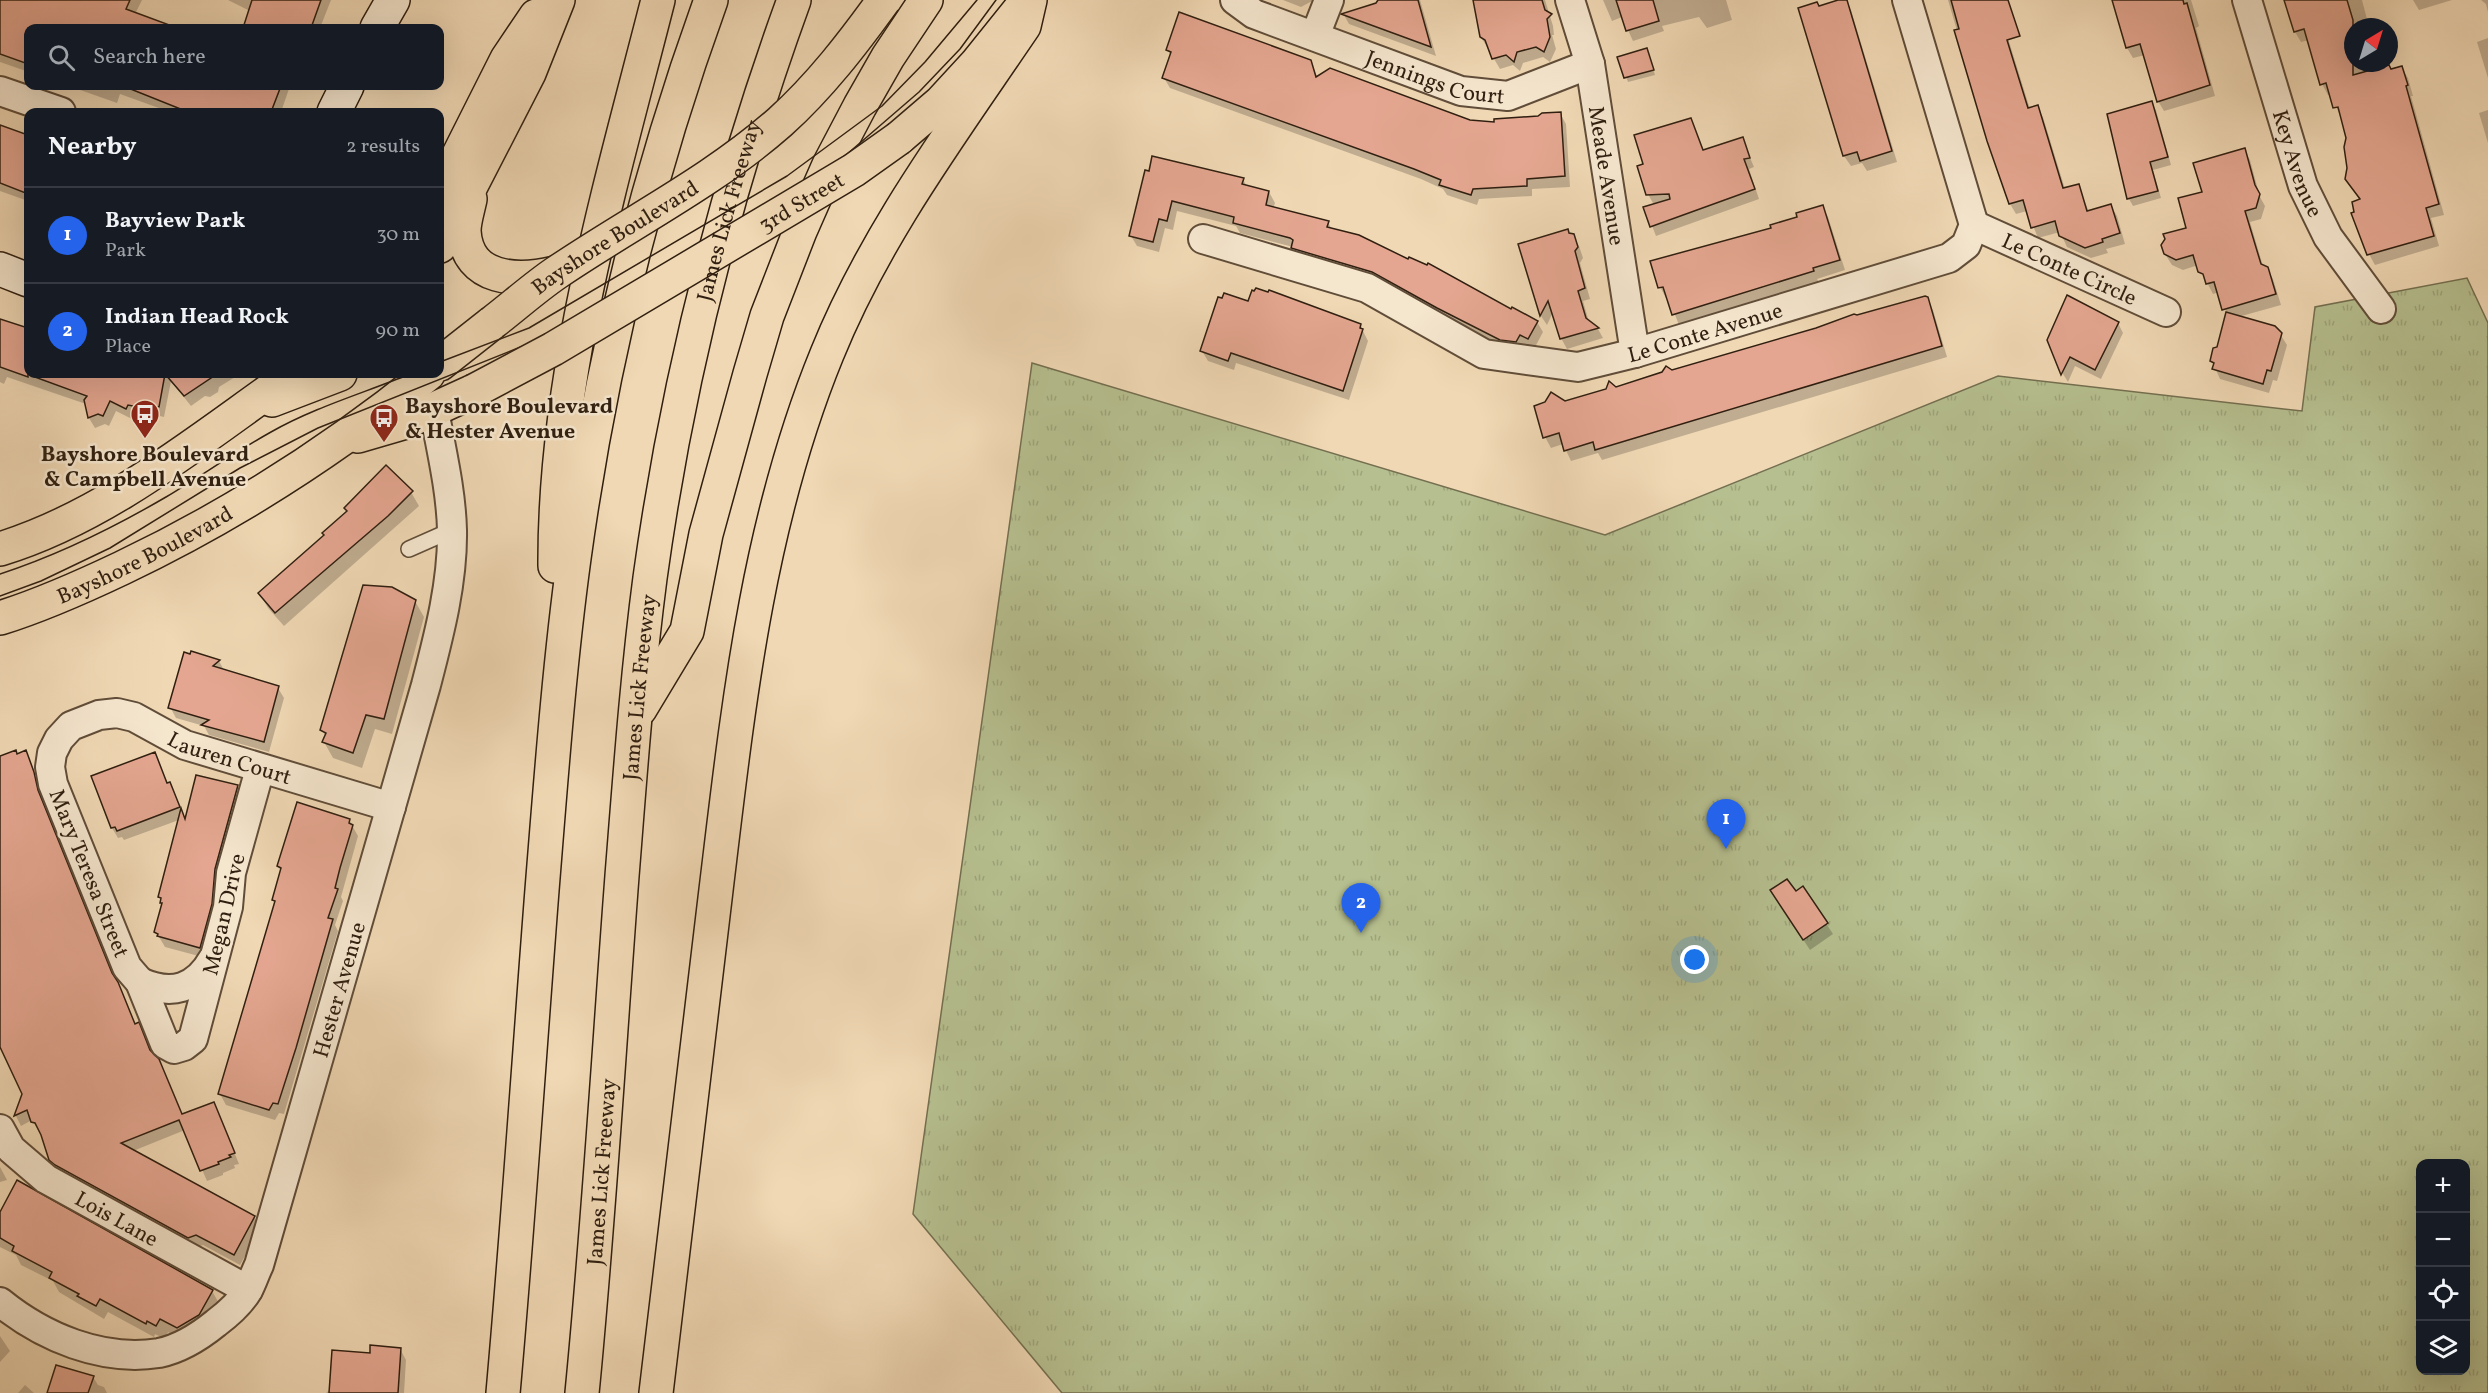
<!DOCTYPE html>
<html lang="en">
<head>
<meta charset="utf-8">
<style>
	body { margin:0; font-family:Vollkorn,serif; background:#20242c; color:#f1f3f6 }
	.controls { position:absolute; right:18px; bottom:18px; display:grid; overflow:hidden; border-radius:12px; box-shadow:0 6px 24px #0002 }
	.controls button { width:54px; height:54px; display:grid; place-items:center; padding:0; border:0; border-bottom:2px solid #363941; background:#171b24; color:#f1f3f6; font:30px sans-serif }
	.compass { position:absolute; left:2344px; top:18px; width:54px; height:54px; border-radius:50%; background:#171b24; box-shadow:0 6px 24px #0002; rotate:38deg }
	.you { position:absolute; left:1695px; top:960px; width:21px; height:21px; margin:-15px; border:4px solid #fff; border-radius:50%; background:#1a73e8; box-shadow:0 0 0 9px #1a73e833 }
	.badge { display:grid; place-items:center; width:39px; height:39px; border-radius:50%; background:#2563eb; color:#fff; font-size:20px; font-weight:700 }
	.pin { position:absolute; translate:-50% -50px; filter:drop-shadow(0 2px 3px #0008) }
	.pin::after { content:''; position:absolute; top:32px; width:21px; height:18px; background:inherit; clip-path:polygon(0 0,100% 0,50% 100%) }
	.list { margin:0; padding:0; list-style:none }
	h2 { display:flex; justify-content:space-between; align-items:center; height:78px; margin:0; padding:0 24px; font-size:26px }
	h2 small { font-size:20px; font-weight:400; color:#9ea1a6 }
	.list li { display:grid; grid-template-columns:39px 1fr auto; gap:18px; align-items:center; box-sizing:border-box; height:96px; padding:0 24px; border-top:2px solid #363941 }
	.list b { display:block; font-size:22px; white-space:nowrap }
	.list p { margin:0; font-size:20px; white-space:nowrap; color:#9ea1a6 }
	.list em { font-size:20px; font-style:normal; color:#9ea1a6 }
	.icon { flex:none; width:33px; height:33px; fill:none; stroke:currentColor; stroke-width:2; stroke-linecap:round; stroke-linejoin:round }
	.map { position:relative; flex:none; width:2488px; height:1393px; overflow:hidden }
	.search { position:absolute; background:#171b24; box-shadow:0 6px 24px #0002; left:24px; top:24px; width:420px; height:66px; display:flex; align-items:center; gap:15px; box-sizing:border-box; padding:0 21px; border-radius:12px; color:#9ea1a6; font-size:22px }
	.panel { position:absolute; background:#171b24; box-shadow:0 6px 24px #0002; left:24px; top:108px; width:420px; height:270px; border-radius:12px }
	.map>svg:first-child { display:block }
</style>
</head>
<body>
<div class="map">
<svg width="2488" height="1393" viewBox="0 0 2488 1393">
	<defs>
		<pattern id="park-tufts" width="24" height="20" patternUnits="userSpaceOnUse" patternTransform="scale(1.5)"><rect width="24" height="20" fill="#b6bf8f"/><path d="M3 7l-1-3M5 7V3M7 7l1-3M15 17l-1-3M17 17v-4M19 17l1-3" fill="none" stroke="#9da47a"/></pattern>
	</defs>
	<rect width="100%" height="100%" fill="#f0d8b4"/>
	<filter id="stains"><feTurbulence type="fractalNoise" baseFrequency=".00333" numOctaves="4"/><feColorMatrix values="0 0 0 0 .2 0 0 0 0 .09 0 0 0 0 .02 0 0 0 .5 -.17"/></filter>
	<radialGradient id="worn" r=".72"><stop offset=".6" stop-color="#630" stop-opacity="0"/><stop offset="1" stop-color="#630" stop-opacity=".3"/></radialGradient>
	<!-- park -->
	<path fill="url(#park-tufts)" stroke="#736f50" stroke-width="1.5" fill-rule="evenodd" d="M2467,278L2488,323V1393H1062L913,1214L1032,363L1605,535L1998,376L2302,411L2315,307ZM2420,1164H2466V1370H2420Z"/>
	<!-- shadow -->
	<g fill="#0003">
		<polygon points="0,0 142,0 135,14 161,23 164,28 28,28 28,64 26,71 0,62"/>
		<polygon points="228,0 331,0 320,28 253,28 247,19 250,11"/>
		<polygon points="1283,0 1314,0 1301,7"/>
		<polygon points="1379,0 1420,0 1436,56 1349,24 1344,15 1377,5"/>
		<polygon points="1475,0 1545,0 1553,26 1554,35 1552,35 1556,49 1550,62 1543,57 1523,63 1520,71 1513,65 1500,69 1481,37"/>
		<polygon points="1603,0 1726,0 1732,20 1707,28 1699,17 1662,26 1664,31 1633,41 1622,17 1612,21"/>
		<polygon points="1845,0 1851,10 1897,162 1867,171 1862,163 1851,166 1844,156 1819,7"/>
		<polygon points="1948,0 1992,0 2007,35 2030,109 2037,107 2043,117 2065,189 2078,185 2089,212 2111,206 2117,216 2125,244 2106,249 2108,253 2091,258 2067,247 2060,232 2038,238 2027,211 2016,214 2006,197"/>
		<polygon points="2113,0 2191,0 2199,26 2196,28 2215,96 2164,111 2158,101 2145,55 2133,58 2127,48"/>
		<polygon points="2285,0 2362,0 2368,23 2353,27 2353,63 2367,63 2370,72 2402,68 2408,78 2413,96 2411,96 2444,215 2431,218 2439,246 2375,265 2369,254 2361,200 2341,118 2331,94 2328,95 2322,84 2309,40 2301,42 2295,32"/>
		<polygon points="2413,0 2452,0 2419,10"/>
		<polygon points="2481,0 2488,0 2488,12 2486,4"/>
		<polygon points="2488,38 2488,78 2477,42"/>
		<polygon points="1168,50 1310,61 1318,78 1470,121 1496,124 1560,113 1566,124 1570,187 1532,189 1532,196 1479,199 1477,205 1447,195 1443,189 1421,179 1170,88 1164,78 1171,56"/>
		<polygon points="1647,50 1655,75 1628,82 1619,58"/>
		<polygon points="69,86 290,86 281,112 170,112 120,94 117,103"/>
		<polygon points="2151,103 2156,110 2171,165 2153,170 2161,198 2133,206 2129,199 2108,115"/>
		<polygon points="2488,110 2488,143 2479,113"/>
		<polygon points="1690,119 1704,151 1742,139 1754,167 1749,169 1759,199 1656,236 1645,208 1654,205 1648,194 1645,165"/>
		<polygon points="0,126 28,136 28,201 0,191"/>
		<polygon points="2244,150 2250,160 2260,197 2265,206 2261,219 2250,222 2263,266 2267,268 2273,279 2281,305 2238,317 2280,334 2287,345 2277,381 2273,380 2269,393 2220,379 2212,361 2218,348 2227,314 2219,292 2213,294 2198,265 2183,270 2172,265 2165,254 2188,229 2204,193"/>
		<polygon points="1146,172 1243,179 1247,187 1269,192 1275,203 1273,209 1328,222 1332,230 1537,322 1543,332 1534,349 1526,344 1522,352 1507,350 1299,258 1293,247 1240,233 1236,226 1177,211 1173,230 1165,228 1159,252 1137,246 1131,236"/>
		<polygon points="1822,206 1828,217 1845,270 1817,279 1819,282 1679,325 1668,297 1666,298 1660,287"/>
		<polygon points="1569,235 1573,235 1579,246 1583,258 1580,263 1590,299 1583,301 1589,322 1598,329 1603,338 1567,349 1561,338 1553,312 1547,325 1541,316 1520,245"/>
		<polygon points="2068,297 2118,323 2123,333 2101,379 2075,366 2068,382 2063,374 2049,336"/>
		<polygon points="1927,298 1933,310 1947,357 1602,460 1598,453 1571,461 1563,444 1551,448 1545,437 1565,403"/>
		<polygon points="1249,303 1360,325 1368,341 1349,400 1236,363 1234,370 1208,361 1202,351"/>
		<polygon points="0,320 28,330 28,374 240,374 219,387 218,392 210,397 205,396 191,406 171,381 164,417 160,416 156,419 134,415 132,419 116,411 109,426 105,424 95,428 89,418 86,404 7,377 4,384 0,382"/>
		<polygon points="411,492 419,506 284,626 268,608 260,594 325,536 348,512"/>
		<polygon points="415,601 424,617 392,734 375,729 362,768 333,758 324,742 326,737 322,730"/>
		<polygon points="192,653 219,661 225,672 278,688 284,698 269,752 209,735 204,726 176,718 170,707"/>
		<polygon points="25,752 39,784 43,802 135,1025 144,1035 182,1116 214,1103 239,1164 234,1165 235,1168 223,1173 223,1175 207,1181 185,1130 133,1151 254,1217 260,1228 240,1265 203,1245 194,1248 57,1170 42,1133 39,1132 32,1120 21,1126 16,1116 24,1094 0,1041 0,758"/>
		<polygon points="154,754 168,784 175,794 186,820 237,787 243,797 206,958 165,947 156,932 163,905 160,897 179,820 124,840 122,837 118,838 112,828"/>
		<polygon points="349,820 358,836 341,897 343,901 335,925 338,931 284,1114 279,1113 275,1120 226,1105 220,1094 275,904 273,900 282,872 278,866"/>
		<polygon points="1803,888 1833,934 1810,950 1778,901"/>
		<polygon points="0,1167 7,1180 0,1182"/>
		<polygon points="0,1215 212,1291 220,1305 185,1342 168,1332 165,1339 155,1334 154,1337 108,1312 104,1319 59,1292 53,1281 21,1265 16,1255 0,1247"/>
		<polygon points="0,1336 10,1351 0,1362"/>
		<polygon points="400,1349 406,1360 404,1393 326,1393 371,1355"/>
		<polygon points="93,1377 98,1385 104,1387 107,1393 49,1393"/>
		<polygon points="25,1385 34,1393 18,1393"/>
	</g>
	<!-- building -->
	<g fill="#e4a690" stroke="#301f10" stroke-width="1.5">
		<polygon points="0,0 130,0 126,9 172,26 172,28 28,28 28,64 0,54"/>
		<polygon points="252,0 321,0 311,28 243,28"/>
		<polygon points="1378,0 1418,0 1431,47 1341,14 1376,3"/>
		<polygon points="1473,0 1542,0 1545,10 1552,14 1547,19 1550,37 1544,52 1536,47 1517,52 1514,62 1506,55 1492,59 1485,40 1480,37"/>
		<polygon points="1616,0 1653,0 1659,21 1626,31"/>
		<polygon points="1838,0 1847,0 1892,151 1860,161 1857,152 1843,156 1798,8 1817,2 1819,6"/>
		<polygon points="1951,0 2008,0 2020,36 2007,40 2028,108 2038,105 2063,188 2079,184 2087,211 2111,204 2120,233 2102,239 2103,242 2085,248 2059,236 2055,221 2031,228 2023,200 2009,204 1987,141 1954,30 1959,29"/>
		<polygon points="2112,0 2183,0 2184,4 2187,3 2210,85 2157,102 2140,44 2126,48"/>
		<polygon points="2284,0 2347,0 2353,20 2353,75 2389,65 2391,69 2402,66 2408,85 2406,86 2439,204 2426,208 2434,236 2367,255 2351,213 2354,212 2352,202 2360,199 2345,179 2347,168 2344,147 2346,138 2338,107 2333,108 2326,83 2320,85 2304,29 2294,32"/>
		<polygon points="1179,12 1311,60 1316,77 1330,68 1470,120 1494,122 1494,119 1538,116 1542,113 1561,112 1565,176 1527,179 1527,186 1473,189 1471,195 1439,185 1441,180 1414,169 1162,78 1171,52 1166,50"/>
		<polygon points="1647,48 1654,70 1624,78 1617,57"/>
		<polygon points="128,86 281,86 271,112 188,112 128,88"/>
		<polygon points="2152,101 2168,157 2150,162 2158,191 2127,199 2107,114"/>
		<polygon points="1691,118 1703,150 1743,137 1750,158 1744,159 1755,189 1650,227 1643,207 1670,199 1669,194 1646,195 1637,166 1643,164 1634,135"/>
		<polygon points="0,125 28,135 28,194 0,183"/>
		<polygon points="2245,148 2255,185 2260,194 2256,208 2245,211 2261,264 2268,267 2276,294 2222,310 2214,282 2206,284 2203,274 2198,272 2193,255 2176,260 2164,254 2161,245 2165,239 2163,234 2186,228 2178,198 2202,192 2193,163"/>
		<polygon points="1152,156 1244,178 1242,184 1269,191 1266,205 1329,221 1327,227 1359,235 1408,259 1409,257 1427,265 1428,263 1511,309 1512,307 1538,321 1528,339 1520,335 1516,342 1500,340 1437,308 1372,272 1291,248 1293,240 1290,238 1233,223 1234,217 1172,201 1167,221 1159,219 1153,242 1129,236 1145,170 1149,171"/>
		<polygon points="1823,205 1840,260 1813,268 1814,271 1672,315 1663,287 1658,288 1650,261 1771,228 1770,225 1797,217 1796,213"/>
		<polygon points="1568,229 1569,233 1574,234 1578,247 1575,251 1585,288 1578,291 1586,318 1599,328 1560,339 1548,301 1540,316 1518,244"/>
		<polygon points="1256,288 1268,292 1269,290 1361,324 1360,328 1363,329 1343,391 1231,353 1228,361 1200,351 1218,297 1222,298 1224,293 1248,301 1252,290 1254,291"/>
		<polygon points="2067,295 2119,322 2095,370 2070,357 2061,375 2047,340"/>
		<polygon points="1925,296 1928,297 1942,346 1595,450 1593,442 1564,451 1559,433 1543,438 1534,406 1545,402 1551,392 1565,401 1606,389 1609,381 1616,387 1662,372 1666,366 1672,370 1816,328 1854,314 1857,315"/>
		<polygon points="2226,312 2275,326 2282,333 2271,371 2267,370 2263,384 2212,369 2214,363 2210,361 2213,348 2217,347"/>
		<polygon points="0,319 28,328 28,377 0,367"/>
		<polygon points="32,374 165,374 159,407 153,406 149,409 128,405 126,409 110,401 103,416 98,414 88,418 84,400 87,396 32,376"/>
		<polygon points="165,374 217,374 184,396"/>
		<polygon points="386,465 413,491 388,516 275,613 258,593 324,535 322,533 347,511 344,508"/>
		<polygon points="363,585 392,587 416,600 384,719 366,715 353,753 322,742 326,733 320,730"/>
		<polygon points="191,651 220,660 213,666 279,686 264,742 201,725 209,720 168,708 184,652 190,654"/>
		<polygon points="16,750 17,754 26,750 34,772 38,790 112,973 118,982 135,1024 139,1022 150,1050 159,1059 164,1071 182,1114 214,1102 235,1153 229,1155 231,1157 218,1162 219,1164 200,1171 179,1120 121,1143 255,1216 234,1255 196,1235 188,1238 55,1165 49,1160 41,1135 35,1123 31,1122 27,1110 14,1116 22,1094 0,1047 0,756"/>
		<polygon points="155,752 167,783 170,782 180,807 117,831 115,827 111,828 91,776"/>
		<polygon points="196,775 238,785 215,869 212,904 200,948 157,936 158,934 154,932 162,903 160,903 161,898 158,897 181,808 185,819"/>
		<polygon points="297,802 350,819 349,823 353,825 340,868 335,888 338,889 328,918 333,919 296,1048 278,1104 273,1103 269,1110 218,1094 275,901 272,900 281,868 277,866"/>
		<polygon points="1787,879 1796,891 1803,886 1828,923 1803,940 1770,890"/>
		<polygon points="17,1180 213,1290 199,1315 177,1328 160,1319 156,1326 147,1321 146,1324 100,1299 96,1306 77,1296 79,1294 49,1278 52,1272 12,1251 14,1246 0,1238 0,1212"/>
		<polygon points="370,1345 401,1348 398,1393 329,1393 332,1350 370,1353"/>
		<polygon points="56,1365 94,1376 88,1393 47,1393"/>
	</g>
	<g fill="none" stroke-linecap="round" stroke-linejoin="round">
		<!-- service casing -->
		<g stroke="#604d39" stroke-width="18">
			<polyline id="service" points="409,549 452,530"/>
		</g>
		<!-- minor casing -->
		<g stroke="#604d39" stroke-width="32">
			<g id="minor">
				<path id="s1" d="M1235,0L1254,14L1461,91L1508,96L1590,64"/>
				<path id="s2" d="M1570,0L1590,64L1635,353"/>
				<path id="s3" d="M2247,0L2303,186L2328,237L2381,309"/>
				<polyline points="1315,36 1329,0"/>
				<polyline points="0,91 61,112"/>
				<path id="s4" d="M1974,225L2166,312"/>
				<path id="s5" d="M1203,239L1367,288L1484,354L1578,367L1635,353L1949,258L1966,245L1974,225L1907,0"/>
				<path id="s6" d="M260,769L231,873L228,907L193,1039L184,1046L174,1049L165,1044L140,982L127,967L53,784L50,767L52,753L59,739L71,726L99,715L117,713L134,717L185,745L391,807"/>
				<path d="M140,982C172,996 196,989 213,959"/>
				<path id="s7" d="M0,1129L11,1149L46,1179L248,1290"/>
				<path id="s8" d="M0,1302C43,1337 102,1362 159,1353C179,1349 200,1336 216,1323C228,1314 240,1304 248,1290C252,1283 255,1273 259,1265L426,685C439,635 453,582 452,530C451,490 441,449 434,410"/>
			</g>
		</g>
		<!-- secondary casing -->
		<g stroke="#301f10" stroke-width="36">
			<g id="secondary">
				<polyline points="377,28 393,0"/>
				<polyline points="334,112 347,86"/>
				<polyline points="0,269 28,280"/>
			</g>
		</g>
		<!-- primary casing -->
		<g stroke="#301f10" stroke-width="36">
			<g id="primary">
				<polyline points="899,138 941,102 976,64 1021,8"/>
				<polyline points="440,192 507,59 536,16"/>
				<path d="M470,199C468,209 464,221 464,231C467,281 518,282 555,273"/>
				<polyline points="440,246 529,73 558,0"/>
				<polyline points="440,364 492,323"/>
				<polyline points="272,400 340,374"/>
				<polyline points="358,436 406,422 474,391"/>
				<path d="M0,549C108,516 201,438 293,374"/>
				<path id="s9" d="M0,618C42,605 82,587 122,568C231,516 334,450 428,374"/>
			</g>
		</g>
		<!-- motorway casing -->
		<g stroke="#301f10" stroke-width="36">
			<g id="motorway">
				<path d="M555,566C554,373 611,185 658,0"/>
				<polyline points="640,709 687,631 706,534 750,374 767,316 800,231 829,165 860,106 888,57 926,0"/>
				<path d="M503,1393C518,1226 529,1058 542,890C551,779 559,668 574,558C600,369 646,179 711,0"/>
				<path id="s10" d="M582,1393C599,1221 609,1048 622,876C630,776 637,677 650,578C677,382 726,187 794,0"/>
				<path d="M656,1393C676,1225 696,1058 716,890C738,708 757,525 827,354C875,235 953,131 1024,26L1030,0"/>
			</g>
		</g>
		<!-- service -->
		<use href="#service" stroke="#f5e6ce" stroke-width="15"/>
		<!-- minor -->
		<use href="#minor" stroke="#f5e6ce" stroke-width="28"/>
		<!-- secondary -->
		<use href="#secondary" stroke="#f5e6ce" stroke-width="33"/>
		<!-- primary -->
		<use href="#primary" stroke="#f0d8b4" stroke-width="33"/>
		<!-- motorway -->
		<use href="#motorway" stroke="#f0d8b4" stroke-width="33"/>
		<!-- tram -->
		<g stroke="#301f10" stroke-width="1.5">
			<polyline points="440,362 529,328 787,176 882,106 925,62 977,0"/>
			<path d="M0,574C58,555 113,528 166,497C201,476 235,452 271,432C315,407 364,393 410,374"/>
			<polyline points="0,596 41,581 110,548 240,468 318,428 533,342 795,188 846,155 919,92 960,49 996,0"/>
		</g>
		<!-- primary-bridge casing -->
		<g stroke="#301f10" stroke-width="36" stroke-linecap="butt">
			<g id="primary-bridge">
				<path id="s11" d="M492,323C513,307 534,288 556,273C631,222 712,182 780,122C820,86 853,43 884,0"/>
				<path id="s12" d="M474,391L553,349L854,170L899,138"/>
			</g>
		</g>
		<!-- primary-bridge -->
		<use href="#primary-bridge" stroke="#f0d8b4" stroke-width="33"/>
	</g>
	<!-- icons -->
	<defs>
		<g id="bus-pin" transform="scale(1.5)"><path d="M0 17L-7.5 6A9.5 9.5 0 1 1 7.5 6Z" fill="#8f2418" stroke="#f5e6ce"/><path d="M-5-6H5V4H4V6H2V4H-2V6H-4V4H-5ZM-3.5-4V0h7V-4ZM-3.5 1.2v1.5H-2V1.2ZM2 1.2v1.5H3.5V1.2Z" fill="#fff"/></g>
	</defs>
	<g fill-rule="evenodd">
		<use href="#bus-pin" x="145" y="414"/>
		<use href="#bus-pin" x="384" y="418"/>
	</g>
	<g text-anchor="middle" stroke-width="5" stroke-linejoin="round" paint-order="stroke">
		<!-- street labels -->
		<g font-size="22" fill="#301f10" stroke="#f5e6ce">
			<text dy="8" stroke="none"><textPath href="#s1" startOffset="216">Jennings Court</textPath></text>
			<text dy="8" stroke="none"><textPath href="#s3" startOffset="171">Key Avenue</textPath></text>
			<text dy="8" stroke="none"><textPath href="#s2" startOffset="180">Meade Avenue</textPath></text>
			<text dy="8" stroke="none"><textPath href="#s12" startOffset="378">3rd Street</textPath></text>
			<text dy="8" stroke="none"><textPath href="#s10" startOffset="1194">James Lick Freeway</textPath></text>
			<text dy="8" stroke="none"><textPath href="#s11" startOffset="150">Bayshore Boulevard</textPath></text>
			<text dy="8" stroke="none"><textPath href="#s4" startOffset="105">Le Conte Circle</textPath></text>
			<text dy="8" stroke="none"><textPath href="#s5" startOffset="532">Le Conte Avenue</textPath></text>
			<text dy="8" stroke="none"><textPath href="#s9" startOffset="158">Bayshore Boulevard</textPath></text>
			<text dy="8" stroke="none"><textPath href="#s10" startOffset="708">James Lick Freeway</textPath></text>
			<text dy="8" stroke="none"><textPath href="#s6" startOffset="830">Lauren Court</textPath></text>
			<text transform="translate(90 873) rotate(68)" y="8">Mary Teresa Street</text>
			<text transform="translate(223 914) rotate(-77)" y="8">Megan Drive</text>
			<text dy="8" stroke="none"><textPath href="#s8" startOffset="597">Hester Avenue</textPath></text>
			<text dy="8" stroke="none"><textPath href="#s10" startOffset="222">James Lick Freeway</textPath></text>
			<text dy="8" stroke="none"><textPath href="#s7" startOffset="150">Lois Lane</textPath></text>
		</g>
		<!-- poi labels -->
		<g font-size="22" font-weight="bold" fill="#301f10" stroke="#f5e6ce" text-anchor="start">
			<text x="405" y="413">Bayshore Boulevard<tspan x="405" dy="25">&amp; Hester Avenue</tspan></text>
			<text x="145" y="461" text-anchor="middle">Bayshore Boulevard<tspan x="145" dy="25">&amp; Campbell Avenue</tspan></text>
		</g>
	</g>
	<rect width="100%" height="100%" filter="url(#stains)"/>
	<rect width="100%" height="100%" fill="url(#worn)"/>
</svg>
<div class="controls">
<button>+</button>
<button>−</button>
<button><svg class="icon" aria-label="locate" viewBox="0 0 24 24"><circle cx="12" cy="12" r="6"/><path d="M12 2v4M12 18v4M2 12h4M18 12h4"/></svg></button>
<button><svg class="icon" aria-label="layers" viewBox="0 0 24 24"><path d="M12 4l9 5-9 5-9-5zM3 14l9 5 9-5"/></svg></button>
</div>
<svg class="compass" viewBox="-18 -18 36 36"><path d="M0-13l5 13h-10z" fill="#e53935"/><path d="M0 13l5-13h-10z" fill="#9ea1a6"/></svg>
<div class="you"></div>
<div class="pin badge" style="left:1726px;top:849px">1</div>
<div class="pin badge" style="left:1361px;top:933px">2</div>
<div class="search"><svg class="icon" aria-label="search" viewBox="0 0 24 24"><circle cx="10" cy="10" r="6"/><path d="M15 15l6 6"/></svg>Search here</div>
<section class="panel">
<h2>Nearby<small>2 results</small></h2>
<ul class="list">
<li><span class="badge">1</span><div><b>Bayview Park</b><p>Park</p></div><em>30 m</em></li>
<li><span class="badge">2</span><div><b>Indian Head Rock</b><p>Place</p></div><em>90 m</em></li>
</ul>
</section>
</div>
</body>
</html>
